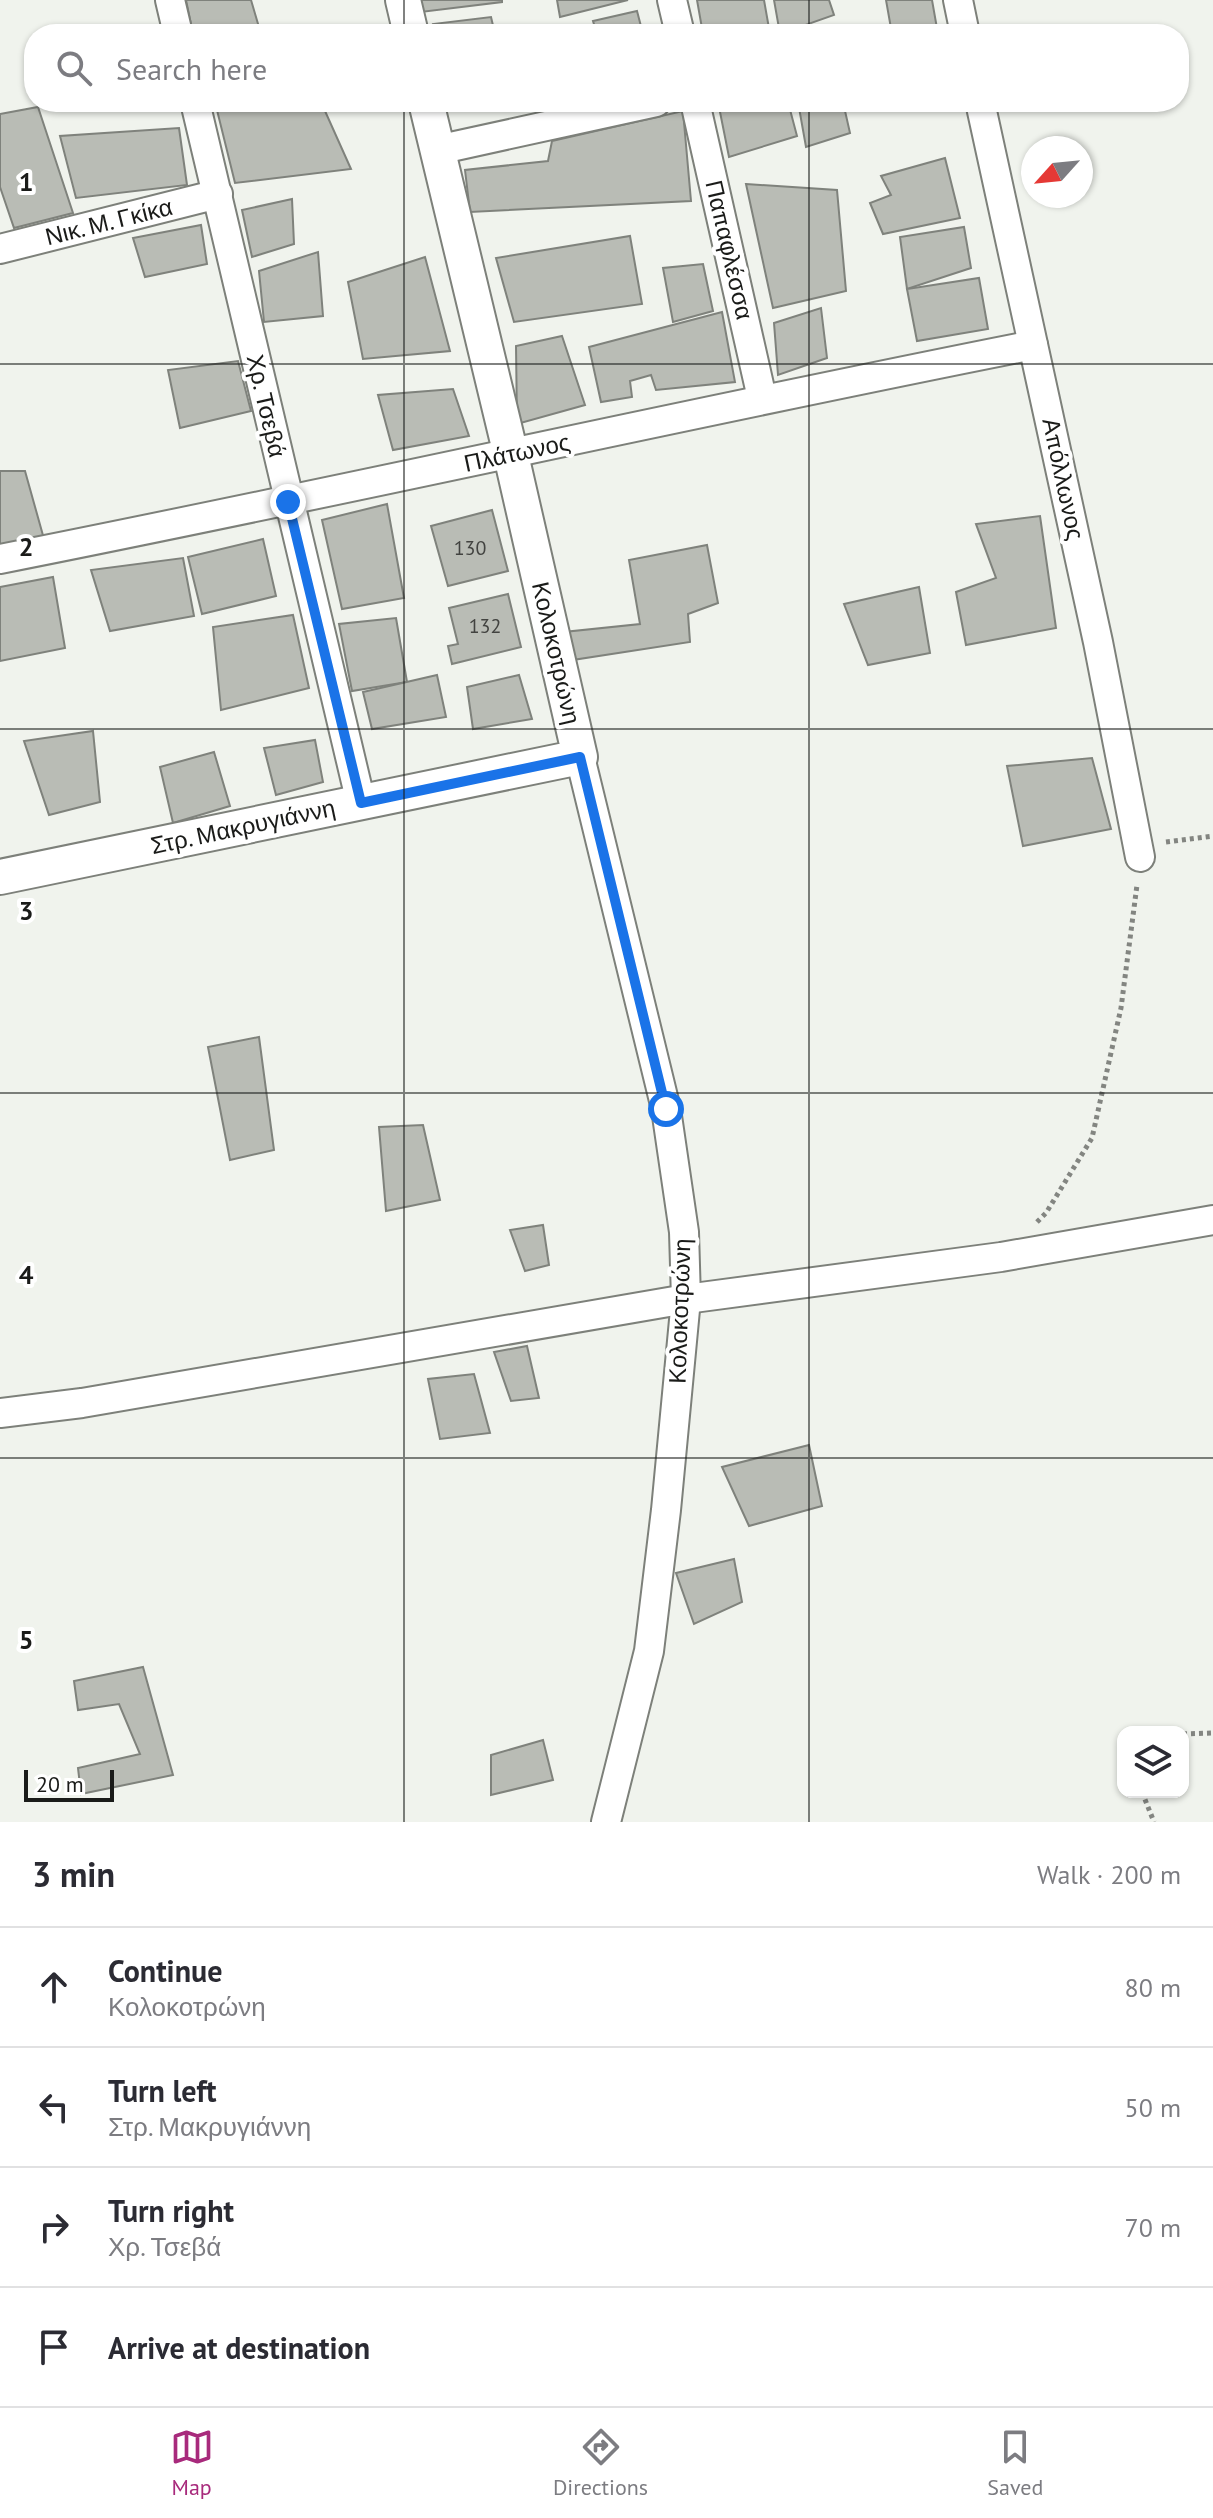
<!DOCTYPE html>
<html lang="en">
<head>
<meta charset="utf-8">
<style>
	body { margin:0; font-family:"PT Sans",sans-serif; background:#f7f7f7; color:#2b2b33 }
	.controls { position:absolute; right:24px; bottom:24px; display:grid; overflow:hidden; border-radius:16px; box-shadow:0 2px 6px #0004 }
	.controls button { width:72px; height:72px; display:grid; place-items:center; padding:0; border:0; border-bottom:2px solid #e1e1e2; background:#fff; color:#2b2b33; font:40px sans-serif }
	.compass { position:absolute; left:1021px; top:136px; width:72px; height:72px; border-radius:50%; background:#fff; box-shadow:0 2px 6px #0004; rotate:243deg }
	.scale { position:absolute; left:24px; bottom:20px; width:90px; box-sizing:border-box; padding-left:8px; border:4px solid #1a1b19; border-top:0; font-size:22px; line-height:28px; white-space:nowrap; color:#1a1b19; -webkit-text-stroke:6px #fff; paint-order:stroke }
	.stop { position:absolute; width:24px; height:24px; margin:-18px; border:6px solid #1a73e8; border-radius:50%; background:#fff }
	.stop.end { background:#1a73e8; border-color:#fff; box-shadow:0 2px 8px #0008 }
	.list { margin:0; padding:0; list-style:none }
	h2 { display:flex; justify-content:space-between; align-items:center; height:104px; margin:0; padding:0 32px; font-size:34px }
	h2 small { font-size:26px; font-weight:400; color:#7c7c81 }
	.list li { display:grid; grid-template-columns:52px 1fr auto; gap:24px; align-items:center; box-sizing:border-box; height:120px; padding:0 32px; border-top:2px solid #e1e1e2 }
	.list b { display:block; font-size:30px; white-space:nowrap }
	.list p { margin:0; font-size:26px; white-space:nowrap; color:#7c7c81 }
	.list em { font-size:26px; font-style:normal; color:#7c7c81 }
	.icon { flex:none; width:44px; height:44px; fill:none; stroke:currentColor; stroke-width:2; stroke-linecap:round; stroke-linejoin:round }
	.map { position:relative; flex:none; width:1213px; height:1822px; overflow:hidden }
	.search { position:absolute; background:#fff; box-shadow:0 2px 6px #0004; left:24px; right:24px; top:24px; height:88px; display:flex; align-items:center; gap:20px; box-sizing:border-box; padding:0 28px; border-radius:32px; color:#7c7c81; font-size:30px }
	.sheet { height:584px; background:#fff }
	nav { display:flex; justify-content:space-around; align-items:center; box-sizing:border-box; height:112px; border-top:2px solid #e1e1e2; background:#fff; font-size:22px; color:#7c7c81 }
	nav a { display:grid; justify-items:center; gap:4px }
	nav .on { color:#a82a7c }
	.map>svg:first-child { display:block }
</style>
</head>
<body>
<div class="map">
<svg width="1213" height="1822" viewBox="0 0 1213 1822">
	<rect width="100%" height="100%" fill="#f0f3ed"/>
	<!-- building -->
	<g fill="#b9bcb5" stroke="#7f827c" stroke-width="2">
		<polygon points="186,0 251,0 261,34 193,34"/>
		<polygon points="418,0 502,0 502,2 421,12"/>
		<polygon points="557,0 628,0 560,17"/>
		<polygon points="697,0 764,0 770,34 703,34"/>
		<polygon points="774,0 829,0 834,15 780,34"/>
		<polygon points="886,0 932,0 938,34 892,34"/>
		<polygon points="637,11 643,34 597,34 593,21"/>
		<polygon points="491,17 495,34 435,34 433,24"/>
		<polygon points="215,102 321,102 351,169 235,183"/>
		<polygon points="718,102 788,102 797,136 729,157"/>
		<polygon points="798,102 843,102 850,133 806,147"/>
		<polygon points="38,107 73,213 14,228 0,187 0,114"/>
		<polygon points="683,111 691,201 470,212 465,170 548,161 552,141"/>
		<polygon points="179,128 187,185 76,198 60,136"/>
		<polygon points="945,158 960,218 883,234 870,203 891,195 881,176"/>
		<polygon points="746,184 837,190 846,291 773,308"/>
		<polygon points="292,199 294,244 252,257 242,210"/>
		<polygon points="201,225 207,264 145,277 133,238"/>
		<polygon points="964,227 971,268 907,289 900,237"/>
		<polygon points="630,236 642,304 514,322 496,258"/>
		<polygon points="318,252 323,316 264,322 259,271"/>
		<polygon points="425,257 450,351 363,359 348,282"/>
		<polygon points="703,264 713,311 673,322 663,268"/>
		<polygon points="979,278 988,329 917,341 907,289"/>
		<polygon points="821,308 827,358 778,375 774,323"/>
		<polygon points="722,312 735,382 656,390 651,375 630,381 632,397 601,402 589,347"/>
		<polygon points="562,336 585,405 517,424 516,346"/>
		<polygon points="238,361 251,411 180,428 168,370"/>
		<polygon points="453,389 469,436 393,450 378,395"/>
		<polygon points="0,471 25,471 44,539 0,546"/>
		<polygon points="387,504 404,598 342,609 322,520"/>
		<polygon points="492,510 508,571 448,586 431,526"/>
		<polygon points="1040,516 1056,628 966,645 956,592 996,578 976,524"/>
		<polygon points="263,539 276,596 202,614 188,557"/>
		<polygon points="707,545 718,603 688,614 690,642 566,661 564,632 640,624 629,560"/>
		<polygon points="183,558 194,616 110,631 91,570"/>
		<polygon points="53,577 65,648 0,661 0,587"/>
		<polygon points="919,587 930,653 868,665 844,604"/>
		<polygon points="508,594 521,647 452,664 448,646 458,644 449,608"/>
		<polygon points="293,615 309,688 221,710 213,627"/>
		<polygon points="396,618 407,682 352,691 339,624"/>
		<polygon points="437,675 446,717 372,729 363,692"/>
		<polygon points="519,675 532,719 473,729 467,687"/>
		<polygon points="93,731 100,802 49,815 24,741"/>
		<polygon points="315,740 323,782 276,795 264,748"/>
		<polygon points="214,752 230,806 173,823 160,767"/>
		<polygon points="1092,758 1111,829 1023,846 1007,766"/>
		<polygon points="259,1037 274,1150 230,1160 208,1047"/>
		<polygon points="423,1125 440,1200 386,1211 379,1127"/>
		<polygon points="543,1225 549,1265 525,1271 510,1230"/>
		<polygon points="527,1346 539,1398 511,1401 494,1352"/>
		<polygon points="474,1374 490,1433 440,1439 428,1379"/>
		<polygon points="809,1445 822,1506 749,1526 722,1467"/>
		<polygon points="734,1559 742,1602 694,1624 676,1573"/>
		<polygon points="143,1667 173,1775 81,1794 78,1768 140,1754 119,1704 78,1710 74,1681"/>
		<polygon points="543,1740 553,1780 491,1795 491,1755"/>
	</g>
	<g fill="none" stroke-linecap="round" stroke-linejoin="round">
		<!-- minor casing -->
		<g stroke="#7d807a" stroke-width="32">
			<g id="minor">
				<polyline points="170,0 178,34"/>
				<polyline points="672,0 680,34"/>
				<polyline points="958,0 965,34"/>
				<polyline points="195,102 361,803"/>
				<polyline points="695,102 762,398"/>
				<polyline points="980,102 1098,642 1140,857"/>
				<polyline points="437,150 656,102"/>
				<polyline points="0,249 218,194"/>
				<path d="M0,559C345,491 688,413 1033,345"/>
				<polyline points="580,757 666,1109 684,1232 686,1299 666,1510 649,1651 606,1822"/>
				<polyline points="0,1413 82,1403 686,1299 1001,1257 1213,1220"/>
			</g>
		</g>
		<!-- tertiary casing -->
		<g stroke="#7d807a" stroke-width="38">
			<g id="tertiary">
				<polyline points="403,0 411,34"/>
				<polyline points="0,877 580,757 511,455 426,102"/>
			</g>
		</g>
		<!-- path -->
		<g stroke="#838581" stroke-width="5" stroke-dasharray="4 4" stroke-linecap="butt">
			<polyline points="1166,842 1213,836"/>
			<polyline points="1037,1222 1046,1213 1092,1138 1121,1008 1137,885"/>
			<polyline points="1183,1734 1213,1733"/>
			<polyline points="1142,1792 1154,1822"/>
		</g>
		<!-- minor -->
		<use href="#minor" stroke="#fff" stroke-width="28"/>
		<!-- tertiary -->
		<use href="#tertiary" stroke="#fff" stroke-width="34"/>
	</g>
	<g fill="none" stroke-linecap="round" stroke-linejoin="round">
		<!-- route -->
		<polyline stroke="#1a73e8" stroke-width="10" points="288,502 361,803 580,757 666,1109"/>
	</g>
	<!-- grid -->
	<path fill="none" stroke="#1a1b19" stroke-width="2" stroke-opacity="0.55" d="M404,0V34M809,0V34M404,102V1822M809,102V1822M0,364H1213M0,729H1213M0,1093H1213M0,1458H1213"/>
	<g text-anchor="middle" stroke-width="8" stroke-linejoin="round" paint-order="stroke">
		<!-- number labels -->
		<g font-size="20" fill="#424340">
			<text x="470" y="555">130</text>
			<text x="485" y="633">132</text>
		</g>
		<!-- street labels -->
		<g font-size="24" fill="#1a1b19" stroke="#fff">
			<text transform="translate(109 222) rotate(-14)" y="8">Νικ. Μ. Γκίκα</text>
			<text transform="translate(729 250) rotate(77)" y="8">Παπαφλέσσα</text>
			<text transform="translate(266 406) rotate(77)" y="8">Χρ. Τσεβά</text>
			<text transform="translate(517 453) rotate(-12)" y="8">Πλάτωνος</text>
			<text transform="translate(1063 479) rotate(78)" y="8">Απόλλωνος</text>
			<text transform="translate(556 653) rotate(77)" y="8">Κολοκοτρώνη</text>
			<text transform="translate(243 827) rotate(-12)" y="8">Στρ. Μακρυγιάννη</text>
			<text transform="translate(680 1311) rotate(-88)" y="8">Κολοκοτρώνη</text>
		</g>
	</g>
	<g font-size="26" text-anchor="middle" font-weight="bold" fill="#1a1b19" stroke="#fff" stroke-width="8" stroke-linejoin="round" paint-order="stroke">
		<text x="26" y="191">1</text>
		<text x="26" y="556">2</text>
		<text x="26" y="920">3</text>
		<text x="26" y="1284">4</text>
		<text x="26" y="1649">5</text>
	</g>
</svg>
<div class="controls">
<button><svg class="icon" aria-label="layers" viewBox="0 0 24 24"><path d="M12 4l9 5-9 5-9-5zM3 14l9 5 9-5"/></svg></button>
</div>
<svg class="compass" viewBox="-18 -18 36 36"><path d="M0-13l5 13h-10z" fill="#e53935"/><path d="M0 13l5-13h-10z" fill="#7c7c81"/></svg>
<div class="scale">20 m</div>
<div class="stop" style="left:666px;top:1109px"></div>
<div class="stop end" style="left:288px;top:502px"></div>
<div class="search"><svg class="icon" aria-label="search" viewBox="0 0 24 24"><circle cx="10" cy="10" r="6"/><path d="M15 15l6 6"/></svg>Search here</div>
</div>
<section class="sheet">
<h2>3 min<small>Walk · 200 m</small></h2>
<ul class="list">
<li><svg class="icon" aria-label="ahead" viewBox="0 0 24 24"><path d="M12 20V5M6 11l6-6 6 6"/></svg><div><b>Continue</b><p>Κολοκοτρώνη</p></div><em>80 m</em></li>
<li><svg class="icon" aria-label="left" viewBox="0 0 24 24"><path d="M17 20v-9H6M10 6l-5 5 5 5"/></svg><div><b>Turn left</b><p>Στρ. Μακρυγιάννη</p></div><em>50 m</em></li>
<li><svg class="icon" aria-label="right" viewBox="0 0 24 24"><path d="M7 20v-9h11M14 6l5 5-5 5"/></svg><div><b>Turn right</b><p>Χρ. Τσεβά</p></div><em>70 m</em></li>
<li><svg class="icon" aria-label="arrive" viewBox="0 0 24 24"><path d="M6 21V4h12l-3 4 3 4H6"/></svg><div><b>Arrive at destination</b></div></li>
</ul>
</section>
<nav>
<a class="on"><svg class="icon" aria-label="map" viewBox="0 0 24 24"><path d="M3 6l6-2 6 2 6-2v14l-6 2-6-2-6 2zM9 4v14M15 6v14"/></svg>Map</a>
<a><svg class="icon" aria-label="directions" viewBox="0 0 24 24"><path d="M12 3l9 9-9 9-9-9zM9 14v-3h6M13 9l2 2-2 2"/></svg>Directions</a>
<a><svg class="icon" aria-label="saved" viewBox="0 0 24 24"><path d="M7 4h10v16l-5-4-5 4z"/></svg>Saved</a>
</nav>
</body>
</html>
